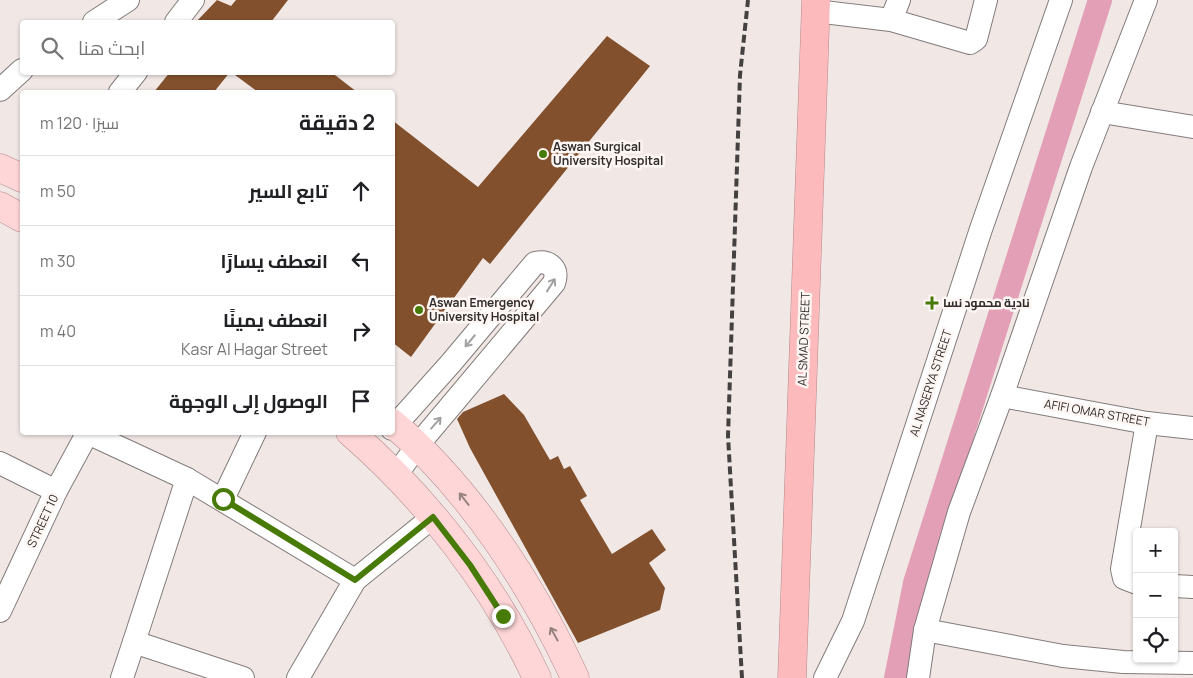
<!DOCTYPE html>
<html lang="ar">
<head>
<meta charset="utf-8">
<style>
	body { margin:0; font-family:Manrope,Cairo,sans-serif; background:#f2f2f2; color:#202124; direction:rtl }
	.controls { position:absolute; right:15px; bottom:15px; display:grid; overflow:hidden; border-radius:5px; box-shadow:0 1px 4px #0004 }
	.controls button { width:45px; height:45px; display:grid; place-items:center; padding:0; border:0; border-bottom:1px solid #e0e0e0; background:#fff; color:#202124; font:25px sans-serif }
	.stop { position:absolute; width:15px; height:15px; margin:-11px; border:4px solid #477a06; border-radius:50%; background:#fff }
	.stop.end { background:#477a06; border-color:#fff; box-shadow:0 1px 5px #0008 }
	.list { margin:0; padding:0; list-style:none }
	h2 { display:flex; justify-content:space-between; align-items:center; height:65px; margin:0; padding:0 20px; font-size:21px }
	h2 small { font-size:16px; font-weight:400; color:#757577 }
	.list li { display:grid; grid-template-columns:32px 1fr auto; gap:15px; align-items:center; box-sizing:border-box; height:70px; padding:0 20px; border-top:1px solid #e0e0e0 }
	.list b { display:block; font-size:19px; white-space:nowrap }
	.list p { margin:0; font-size:16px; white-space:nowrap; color:#757577 }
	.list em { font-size:16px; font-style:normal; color:#757577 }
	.icon { flex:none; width:28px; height:28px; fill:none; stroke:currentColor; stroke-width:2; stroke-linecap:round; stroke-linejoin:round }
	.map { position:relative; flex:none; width:1193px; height:678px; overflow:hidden; direction:ltr }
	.search { position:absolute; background:#fff; box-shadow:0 1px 4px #0004; left:20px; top:20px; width:375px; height:55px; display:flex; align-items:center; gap:12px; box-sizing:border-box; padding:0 18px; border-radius:5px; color:#757577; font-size:19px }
	.panel { position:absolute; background:#fff; box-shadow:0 1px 4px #0004; left:20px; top:90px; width:375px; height:345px; border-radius:5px; direction:rtl }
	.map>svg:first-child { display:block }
</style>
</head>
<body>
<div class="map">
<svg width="1193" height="678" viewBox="0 0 1193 678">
	<rect width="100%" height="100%" fill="#f1e8e6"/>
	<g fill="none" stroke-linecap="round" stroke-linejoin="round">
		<!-- canal -->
		<polyline stroke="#e29fb6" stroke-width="24" points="896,678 915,583 1100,0"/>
	</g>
	<!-- building -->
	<g fill="#82502c">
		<polygon points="217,0 231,6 236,0 288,0 271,22 196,22"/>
		<polygon points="607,36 650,66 490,264 483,258 411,357 392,342 392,120 478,187"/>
		<polygon points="170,72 230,72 214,92 154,92"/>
		<polygon points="231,72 331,72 357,92 258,92"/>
		<polygon points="504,394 524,415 550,460 558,456 564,469 570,466 587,496 580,500 612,554 652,529 666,550 649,563 665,588 660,610 578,643 470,448 457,419 463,412"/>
	</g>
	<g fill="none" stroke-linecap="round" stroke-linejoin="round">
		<!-- minor casing -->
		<g stroke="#837c7a" stroke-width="24">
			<g id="minor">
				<polyline points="815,11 891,20 970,43 976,39 986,0"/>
				<polyline points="891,20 899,0"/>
				<polyline points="94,22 128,0"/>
				<polyline points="176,22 193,0"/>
				<polyline points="0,90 22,70"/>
				<polyline points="120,92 136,72"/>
				<polyline points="1102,112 1193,127"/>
				<polyline points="1002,396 1147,423 1193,428"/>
				<path d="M392,429L451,363L535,263C550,260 559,269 554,283L417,446L396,475"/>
				<polyline points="88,433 187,479 355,580"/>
				<polyline points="0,463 56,491"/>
				<polyline points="223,499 255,432"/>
				<polyline points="1137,583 1124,578 1122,569 1147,423"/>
				<polyline points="1174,586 1193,587"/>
				<polyline points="0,611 56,491 88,432"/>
				<polyline points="925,630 1063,656 1123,662 1193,663"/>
				<polyline points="134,642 187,479"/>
				<polyline points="122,678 134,642 243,678"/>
				<polyline points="298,678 355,580 433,517"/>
				<polyline points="825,678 853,621 981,229 1061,0"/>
				<polyline points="918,678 925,630 959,512 1002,396 1081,167 1146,0"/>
			</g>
		</g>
		<!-- major casing -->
		<g stroke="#b5898a" stroke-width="29">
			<g id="major">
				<polyline points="0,168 22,178"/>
				<polyline points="0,206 22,218"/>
				<path d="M392,423C469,487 534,588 575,678"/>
				<path d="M350,432C427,499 494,585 537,678"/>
			</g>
		</g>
		<!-- highway casing -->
		<g stroke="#b5898a" stroke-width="29">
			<polyline id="highway" points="792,678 816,0"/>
		</g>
		<!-- minor -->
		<use href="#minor" stroke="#fff" stroke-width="22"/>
		<!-- major -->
		<use href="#major" stroke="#fed6d7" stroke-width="28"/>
		<!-- highway -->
		<use href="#highway" stroke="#fdbabc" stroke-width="28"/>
		<!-- rail -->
		<polyline stroke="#454140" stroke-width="4" stroke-dasharray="8 4" stroke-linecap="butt" points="742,678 728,436 740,75 748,0"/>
	</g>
	<!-- one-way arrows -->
	<defs><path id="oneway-shaft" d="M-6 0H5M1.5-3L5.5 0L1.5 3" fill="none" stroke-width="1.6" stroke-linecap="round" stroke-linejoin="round" transform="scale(1.25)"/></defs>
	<g stroke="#a2a0a0">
		<use href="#oneway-shaft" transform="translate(551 285) rotate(-58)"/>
		<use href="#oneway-shaft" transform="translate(470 341) rotate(130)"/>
		<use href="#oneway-shaft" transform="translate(436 423) rotate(-49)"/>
	</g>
	<g stroke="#978282">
		<use href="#oneway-shaft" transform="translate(464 499) rotate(-128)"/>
		<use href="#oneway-shaft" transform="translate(554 634) rotate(-119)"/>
	</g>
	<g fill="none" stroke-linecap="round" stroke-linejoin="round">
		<!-- route -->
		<polyline stroke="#477a06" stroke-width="6" points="223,499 355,580 433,517 470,565 503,616"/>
	</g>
	<!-- markers -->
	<g fill="#477a06" stroke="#fef6f3" stroke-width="2">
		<circle cx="543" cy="154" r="5"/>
		<path d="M929.5 295.5h5v5h5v5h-5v5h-5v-5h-5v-5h5z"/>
		<circle cx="419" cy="310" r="5"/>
	</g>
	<g text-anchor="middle" stroke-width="5" stroke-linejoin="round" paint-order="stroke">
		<!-- poi labels -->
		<g font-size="12" font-weight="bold" fill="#302d2c" stroke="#fef6f3" text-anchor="start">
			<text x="553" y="151">Aswan Surgical<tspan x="553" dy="14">University Hospital</tspan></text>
			<text x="429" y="307">Aswan Emergency<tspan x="429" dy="14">University Hospital</tspan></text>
			<text x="943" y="307">نادية محمود نسا</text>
		</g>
		<!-- street labels -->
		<g font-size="12" fill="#302d2c" stroke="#fef6f3">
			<text transform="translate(804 339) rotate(-88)" y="4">AL SMAD STREET</text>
			<text transform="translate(931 383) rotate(-72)" y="4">AL NASERYA STREET</text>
			<text transform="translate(1097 413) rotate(10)" y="4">AFIFI OMAR STREET</text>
			<text transform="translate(43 521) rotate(-65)" y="4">STREET 10</text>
		</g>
	</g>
</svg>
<div class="controls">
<button>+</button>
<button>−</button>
<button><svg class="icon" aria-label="locate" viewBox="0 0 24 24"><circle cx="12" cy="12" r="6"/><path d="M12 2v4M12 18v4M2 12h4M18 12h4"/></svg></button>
</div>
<div class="stop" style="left:223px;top:499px"></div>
<div class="stop end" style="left:503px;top:616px"></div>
<div class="search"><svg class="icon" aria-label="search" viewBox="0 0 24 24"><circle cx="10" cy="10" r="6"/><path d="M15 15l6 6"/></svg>ابحث هنا</div>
<section class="panel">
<h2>2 دقيقة<small>سيرًا · 120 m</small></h2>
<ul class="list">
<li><svg class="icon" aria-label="ahead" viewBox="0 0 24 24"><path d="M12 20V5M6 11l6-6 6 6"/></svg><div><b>تابع السير</b></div><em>50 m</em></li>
<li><svg class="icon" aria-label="left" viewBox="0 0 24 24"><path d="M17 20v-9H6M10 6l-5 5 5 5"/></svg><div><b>انعطف يسارًا</b></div><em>30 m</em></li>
<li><svg class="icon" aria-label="right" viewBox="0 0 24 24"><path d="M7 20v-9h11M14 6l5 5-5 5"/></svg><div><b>انعطف يمينًا</b><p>Kasr Al Hagar Street</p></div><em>40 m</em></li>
<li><svg class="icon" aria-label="arrive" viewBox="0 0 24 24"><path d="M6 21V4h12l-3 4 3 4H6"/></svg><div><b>الوصول إلى الوجهة</b></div></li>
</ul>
</section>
</div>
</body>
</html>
